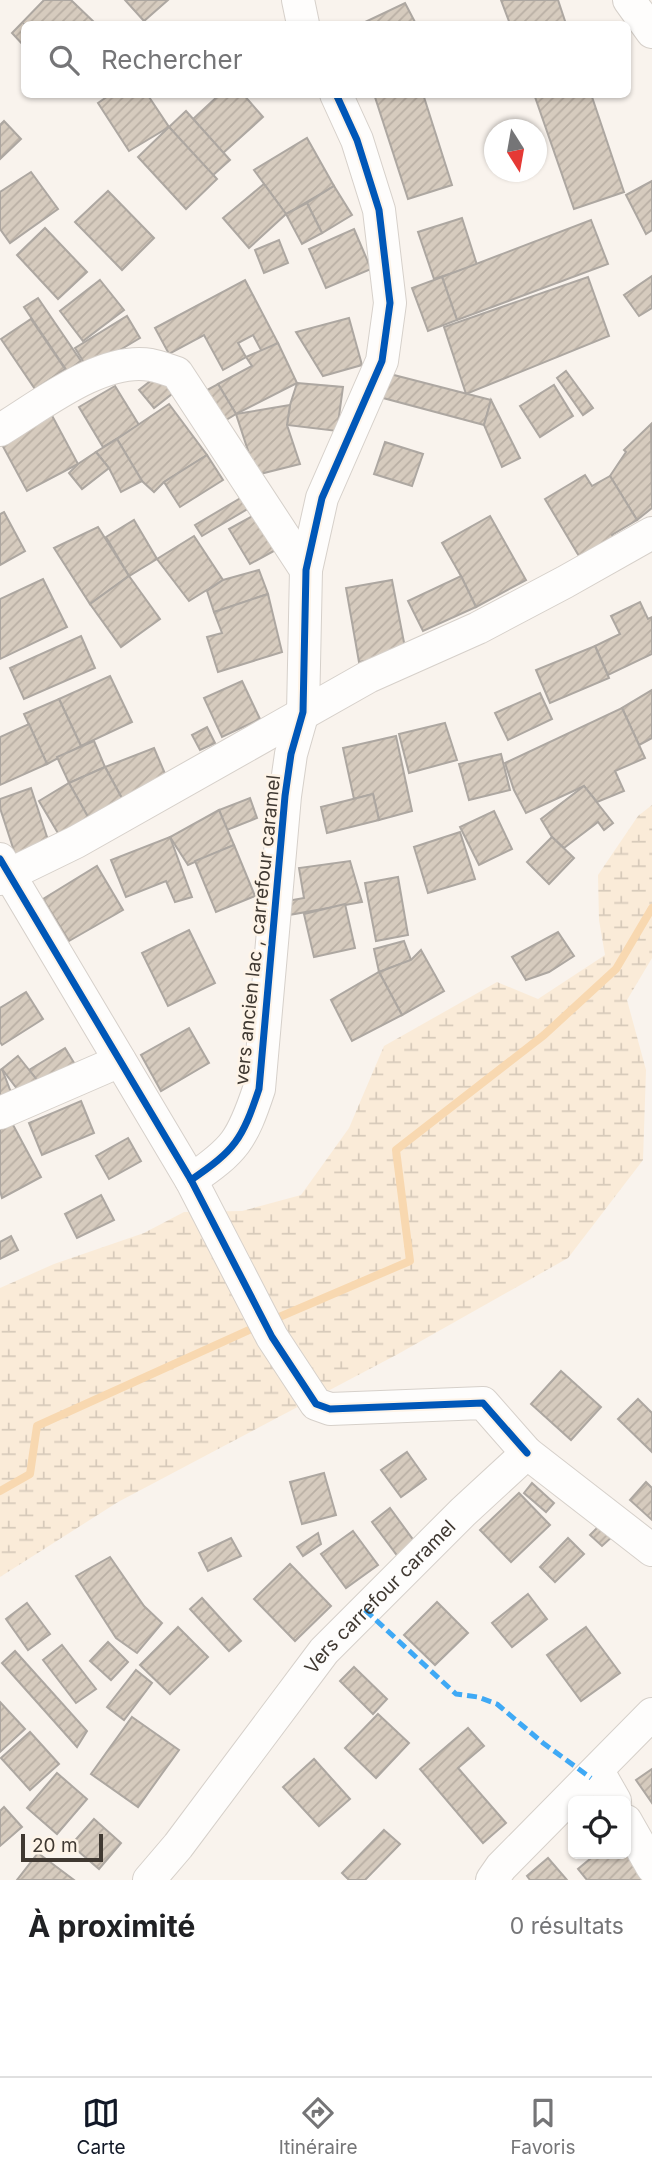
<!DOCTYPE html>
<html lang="fr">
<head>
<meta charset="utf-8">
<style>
	body { margin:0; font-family:Inter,sans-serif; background:#f2f2f2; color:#202124 }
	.controls { position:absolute; right:21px; bottom:21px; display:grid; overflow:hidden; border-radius:10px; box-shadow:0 2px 5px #0004 }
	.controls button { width:63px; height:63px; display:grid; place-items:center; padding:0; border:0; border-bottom:2px solid #e0e0e0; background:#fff; color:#202124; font:35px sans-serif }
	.compass { position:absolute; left:484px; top:119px; width:63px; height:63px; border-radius:50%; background:#fff; box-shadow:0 2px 5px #0004; rotate:169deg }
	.scale { position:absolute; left:21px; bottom:18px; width:82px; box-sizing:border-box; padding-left:7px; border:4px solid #403932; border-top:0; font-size:19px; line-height:24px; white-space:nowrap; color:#403932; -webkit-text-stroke:5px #fef4e8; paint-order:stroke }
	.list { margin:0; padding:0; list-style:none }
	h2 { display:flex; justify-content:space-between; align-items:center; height:91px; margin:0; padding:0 28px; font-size:30px }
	h2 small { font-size:23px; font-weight:400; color:#757577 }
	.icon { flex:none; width:38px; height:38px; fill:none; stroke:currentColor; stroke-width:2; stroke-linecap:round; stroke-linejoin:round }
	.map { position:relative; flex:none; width:652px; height:1880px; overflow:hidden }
	.search { position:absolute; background:#fff; box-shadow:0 2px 5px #0004; left:21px; right:21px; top:21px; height:77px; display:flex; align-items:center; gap:18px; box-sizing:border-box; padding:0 24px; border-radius:10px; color:#757577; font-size:26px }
	.sheet { height:196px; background:#fff }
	nav { display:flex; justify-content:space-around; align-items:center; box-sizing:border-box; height:98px; border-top:2px solid #e0e0e0; background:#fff; font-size:19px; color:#757577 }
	nav a { display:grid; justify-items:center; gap:4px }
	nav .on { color:#111827 }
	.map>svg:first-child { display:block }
</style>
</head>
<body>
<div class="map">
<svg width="652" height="1880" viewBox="0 0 652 1880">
	<defs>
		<pattern id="wetland-marsh" width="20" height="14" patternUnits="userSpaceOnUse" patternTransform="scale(1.75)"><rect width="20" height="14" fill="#faebd8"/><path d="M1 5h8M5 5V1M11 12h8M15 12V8" fill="none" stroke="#d7caba"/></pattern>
		<pattern id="building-hatch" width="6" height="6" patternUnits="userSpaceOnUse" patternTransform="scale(1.75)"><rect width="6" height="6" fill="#d6cbbe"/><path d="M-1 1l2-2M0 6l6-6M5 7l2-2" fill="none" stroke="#b9afa4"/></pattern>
	</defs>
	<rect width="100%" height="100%" fill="#f9f3ed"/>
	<!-- wetland -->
	<polygon fill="url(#wetland-marsh)" points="652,805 652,958 627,1000 646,1070 643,1160 568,1258 398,1354 118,1502 0,1577 0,1288 54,1264 144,1233 184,1212 242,1211 301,1195 349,1128 384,1046 497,982 538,999 605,955 599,920 598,875 638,816"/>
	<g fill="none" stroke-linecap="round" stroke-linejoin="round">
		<!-- stream -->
		<g stroke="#f8d8b0" stroke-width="8">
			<polyline points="270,1321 410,1261 396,1150 544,1035 616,969 652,908"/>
			<polyline points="0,1491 30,1474 37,1426 258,1326"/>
		</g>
	</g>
	<!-- building -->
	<g fill="url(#building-hatch)" stroke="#ada7a1" stroke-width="2">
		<polygon points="44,0 71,0 96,24 24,24 24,46 12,33"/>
		<polygon points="125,0 168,0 144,21"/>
		<polygon points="501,0 558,0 566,24 510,24"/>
		<polygon points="405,3 416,24 361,24"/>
		<polygon points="111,94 147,94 169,127 129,151 98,103"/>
		<polygon points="220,94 243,94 263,117 223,153 193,119"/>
		<polygon points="374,94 423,94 452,185 408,199"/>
		<polygon points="534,94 591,94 624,192 574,209"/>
		<polygon points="186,111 230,160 212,176 169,127"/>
		<polygon points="4,121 21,139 0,159 0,125"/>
		<polygon points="169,127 217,179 186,209 138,157"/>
		<polygon points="307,138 334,186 286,214 254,170"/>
		<polygon points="31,172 58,209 10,243 0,229 0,192"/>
		<polygon points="652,181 652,230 646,234 626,195"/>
		<polygon points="264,184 286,214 249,248 223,218"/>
		<polygon points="334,186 352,215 322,233 307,203"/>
		<polygon points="108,191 154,238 122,270 75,222"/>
		<polygon points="307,203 322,233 302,244 286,214"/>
		<polygon points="462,218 477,265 434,279 418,232"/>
		<polygon points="591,220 608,264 457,320 442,277"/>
		<polygon points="45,228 87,272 58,299 17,255"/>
		<polygon points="354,229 371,269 326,288 309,249"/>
		<polygon points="279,240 288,263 264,273 255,250"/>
		<polygon points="652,276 652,308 639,316 624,295"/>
		<polygon points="442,277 457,320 428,331 412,288"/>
		<polygon points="588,277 609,336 466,394 444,327"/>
		<polygon points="100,280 124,310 83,341 60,311"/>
		<polygon points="245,280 278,343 262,352 253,335 238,343 246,357 223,370 204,335 169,354 155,328"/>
		<polygon points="38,298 81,361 67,371 24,307"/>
		<polygon points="127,316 140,338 88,369 75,348"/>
		<polygon points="349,318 362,365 323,376 296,332"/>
		<polygon points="31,319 65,369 35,389 1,339"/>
		<polygon points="278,343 297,383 236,414 218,384 252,366 246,357"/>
		<polygon points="566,371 593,408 583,415 557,378"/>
		<polygon points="162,372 177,390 154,408 139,390"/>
		<polygon points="390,374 491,400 484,425 383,398"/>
		<polygon points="297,383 343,387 337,431 287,425 290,405"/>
		<polygon points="218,384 236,414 216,426 198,395"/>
		<polygon points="554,385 573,416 540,437 520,406"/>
		<polygon points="115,386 139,425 103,447 79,407"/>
		<polygon points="491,400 520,458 502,467 484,425"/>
		<polygon points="169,404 207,455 164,482 154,492 142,481 117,439"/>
		<polygon points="290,405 287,425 300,464 256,475 236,414"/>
		<polygon points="49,410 78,464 27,491 0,441"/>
		<polygon points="651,424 652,508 637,520 610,476 626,452 624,450"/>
		<polygon points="117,439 142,481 121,492 109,468 96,452"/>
		<polygon points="385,442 423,454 412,486 374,474"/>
		<polygon points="96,452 109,468 82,489 69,473 78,464"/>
		<polygon points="207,455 223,480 180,507 164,482"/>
		<polygon points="585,475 592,486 610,476 637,520 612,535 615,541 582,561 545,499"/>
		<polygon points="249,493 256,504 202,536 195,525"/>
		<polygon points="4,512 25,551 0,565 0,514"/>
		<polygon points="260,512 281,547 250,564 229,529"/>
		<polygon points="490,516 526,580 476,607 461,576 442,543"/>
		<polygon points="134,520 157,559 129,576 106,537"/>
		<polygon points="98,527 129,576 90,604 54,548"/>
		<polygon points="194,536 223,580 189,601 157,559"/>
		<polygon points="259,570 268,594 214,612 207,591 223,580"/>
		<polygon points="129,576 160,619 121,647 90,604"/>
		<polygon points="461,576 476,607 423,631 408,601"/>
		<polygon points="43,579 67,627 0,659 0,599"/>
		<polygon points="392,580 406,653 359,662 346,588"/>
		<polygon points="268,594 282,652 218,672 207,637 222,633 214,612"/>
		<polygon points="640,602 648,619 652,617 652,654 608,675 595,646 620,634 611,616"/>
		<polygon points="81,636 95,668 24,699 10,668"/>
		<polygon points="595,646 609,678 550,703 536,670"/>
		<polygon points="110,676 132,722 81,746 59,699"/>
		<polygon points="242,681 260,719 222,737 204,698"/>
		<polygon points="652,690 652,738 639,745 622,708"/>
		<polygon points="540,693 552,719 508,740 495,713"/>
		<polygon points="59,699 81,746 47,764 24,714"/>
		<polygon points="622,708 645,758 615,771 624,791 597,802 584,786 526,813 514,790 505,763"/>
		<polygon points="445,723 457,760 409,773 399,734"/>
		<polygon points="29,724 47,764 0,785 0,737"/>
		<polygon points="207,727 215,743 200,750 192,735"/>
		<polygon points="396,736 412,811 379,820 373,794 354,799 343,748"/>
		<polygon points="94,741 105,767 69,783 57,757"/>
		<polygon points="154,748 169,783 125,804 105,767"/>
		<polygon points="501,754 510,790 469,800 459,764"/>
		<polygon points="105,767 125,804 92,824 69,783"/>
		<polygon points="69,783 92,824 62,840 39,801"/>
		<polygon points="584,786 613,823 604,830 598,822 564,848 552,837 541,819"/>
		<polygon points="31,788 49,843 15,854 0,808 0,799"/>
		<polygon points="373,794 379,820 327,833 321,807"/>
		<polygon points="250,798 257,818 227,830 219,810"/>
		<polygon points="219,810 234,845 188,865 170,837"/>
		<polygon points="494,811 512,849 479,865 460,827"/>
		<polygon points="460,832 475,879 428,893 414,847"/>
		<polygon points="170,837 192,897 175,902 166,881 126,897 111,860"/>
		<polygon points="552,837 574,858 549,884 527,862"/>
		<polygon points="234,845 255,896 216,912 195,861"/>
		<polygon points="350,861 362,902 289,915 287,901 304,898 299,868"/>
		<polygon points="97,866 123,910 69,941 43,899"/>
		<polygon points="398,877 408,935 376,941 365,883"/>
		<polygon points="345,904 355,948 314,957 304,914"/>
		<polygon points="189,930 215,983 168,1006 142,953"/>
		<polygon points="558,932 574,956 549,972 526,980 512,957"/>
		<polygon points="404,941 411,960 379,972 374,949"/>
		<polygon points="421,950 444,991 402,1015 379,972 411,960"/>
		<polygon points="379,972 402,1015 352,1041 331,1000"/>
		<polygon points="26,992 43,1019 2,1045 0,1042 0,1008"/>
		<polygon points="189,1028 209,1063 161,1091 141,1055"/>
		<polygon points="65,1048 76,1066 41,1085 29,1070"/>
		<polygon points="18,1056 41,1085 24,1098 2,1069"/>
		<polygon points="2,1069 12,1095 0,1100 0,1070"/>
		<polygon points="81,1101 94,1133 42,1155 29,1123"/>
		<polygon points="12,1123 41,1177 2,1198 0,1191 0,1130"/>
		<polygon points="128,1138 141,1161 109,1179 96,1156"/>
		<polygon points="101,1195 114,1220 77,1238 65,1214"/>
		<polygon points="11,1236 18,1250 0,1259 0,1242"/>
		<polygon points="561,1371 601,1407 571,1440 531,1404"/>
		<polygon points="638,1399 652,1413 652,1452 618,1419"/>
		<polygon points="407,1452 426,1479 401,1497 381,1470"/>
		<polygon points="324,1473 336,1515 302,1524 290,1482"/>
		<polygon points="646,1482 652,1488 652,1520 630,1500"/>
		<polygon points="532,1483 554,1503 546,1512 524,1493"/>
		<polygon points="519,1493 550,1525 511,1562 480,1530"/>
		<polygon points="390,1508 417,1545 399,1558 372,1522"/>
		<polygon points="602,1523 614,1535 602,1546 590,1535"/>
		<polygon points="353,1531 378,1565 346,1588 321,1554"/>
		<polygon points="318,1533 321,1544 303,1556 297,1547"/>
		<polygon points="231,1538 241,1556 208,1571 199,1553"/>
		<polygon points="568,1538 584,1554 555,1582 540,1567"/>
		<polygon points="110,1557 144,1606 162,1623 137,1653 116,1638 76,1576"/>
		<polygon points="290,1564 331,1606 295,1641 254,1599"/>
		<polygon points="528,1594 547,1619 512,1647 492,1623"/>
		<polygon points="202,1598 241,1641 229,1651 190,1609"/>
		<polygon points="437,1602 468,1633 435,1665 404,1635"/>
		<polygon points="27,1603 50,1634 28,1650 6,1619"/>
		<polygon points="178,1627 208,1657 170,1694 140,1665"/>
		<polygon points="586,1627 620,1673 581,1701 547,1655"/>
		<polygon points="108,1642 128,1662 111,1680 90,1661"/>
		<polygon points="62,1645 96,1689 76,1703 43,1660"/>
		<polygon points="15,1651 87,1731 77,1747 2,1663"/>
		<polygon points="354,1667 387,1699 373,1714 340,1681"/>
		<polygon points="136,1670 152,1683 124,1720 107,1707"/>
		<polygon points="0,1702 25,1729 0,1752"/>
		<polygon points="378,1714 409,1743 376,1778 345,1748"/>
		<polygon points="132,1717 179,1750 138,1807 91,1774"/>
		<polygon points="468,1728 484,1746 458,1768 506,1823 483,1843 420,1769"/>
		<polygon points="30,1732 59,1764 30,1790 1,1758"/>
		<polygon points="314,1759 350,1799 319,1826 283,1787"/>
		<polygon points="652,1769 652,1803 636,1780"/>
		<polygon points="57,1773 87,1799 57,1834 27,1808"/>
		<polygon points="4,1807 22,1827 0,1846 0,1811"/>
		<polygon points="94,1819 121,1843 99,1869 71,1845"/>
		<polygon points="384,1830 400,1844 365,1880 349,1880 342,1873"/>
		<polygon points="38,1853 74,1880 17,1880"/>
		<polygon points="596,1854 626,1854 645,1878 642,1880 587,1880 578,1869"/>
		<polygon points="548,1858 567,1880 530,1880 527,1876"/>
	</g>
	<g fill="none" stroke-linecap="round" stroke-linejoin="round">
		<!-- street casing -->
		<g stroke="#d6d0ca" stroke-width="34">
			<g id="street">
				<polyline points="298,0 303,24"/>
				<polyline points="629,0 652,32"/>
				<path d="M0,430C40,406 102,356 151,365C160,367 169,370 177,373L306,570"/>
				<polyline points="0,859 191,1180 272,1337 316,1404 330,1409 483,1403 527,1453"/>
				<polyline points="0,879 76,842 368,677 478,628 565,582 652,533"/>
				<polyline points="0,1113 120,1061"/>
				<path d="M191,1180C235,1150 242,1140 259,1089L285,796L291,754L303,712L306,570L322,498L382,361L390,303L379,210L357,140L336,94"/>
				<polyline points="598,1771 615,1801"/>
				<polyline points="626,1821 652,1867"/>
				<path id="s1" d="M149,1880L178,1846L324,1651L463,1512L527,1453L652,1550"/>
				<polyline points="492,1880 501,1867 652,1714"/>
			</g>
		</g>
		<!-- street -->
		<use href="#street" stroke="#fefdfc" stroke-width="32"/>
		<!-- quiet -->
		<polyline stroke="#3fa9f5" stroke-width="5" stroke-dasharray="10 5" stroke-linecap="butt" points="365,1610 456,1694 478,1697 497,1704 543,1743 591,1778"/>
		<!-- cycleway casing -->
		<g stroke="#fef4e8" stroke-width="11">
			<g id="cycleway">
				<polyline points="0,859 191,1180 272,1337 316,1404 330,1409 483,1403 527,1453"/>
				<path d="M191,1180C235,1150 242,1140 259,1089L285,796L291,754L303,712L306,570L322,498L382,361L390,303L379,210L357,140L336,94"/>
			</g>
		</g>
		<!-- cycleway -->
		<use href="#cycleway" stroke="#0057b8" stroke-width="7"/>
	</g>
	<g text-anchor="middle" stroke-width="5" stroke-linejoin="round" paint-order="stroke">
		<!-- street labels -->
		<g font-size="19" fill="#403932" stroke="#fef4e8">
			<text transform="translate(257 930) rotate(-84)" y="7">vers ancien lac , carrefour caramel</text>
			<text dy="7" stroke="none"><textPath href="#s1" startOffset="366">Vers carrefour caramel</textPath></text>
		</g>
	</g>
</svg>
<div class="controls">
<button><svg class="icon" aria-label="locate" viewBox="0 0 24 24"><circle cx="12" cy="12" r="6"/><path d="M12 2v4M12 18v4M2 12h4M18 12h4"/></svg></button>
</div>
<svg class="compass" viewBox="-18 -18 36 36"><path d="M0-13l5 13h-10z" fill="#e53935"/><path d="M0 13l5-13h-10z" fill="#757577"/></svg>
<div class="scale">20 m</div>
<div class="search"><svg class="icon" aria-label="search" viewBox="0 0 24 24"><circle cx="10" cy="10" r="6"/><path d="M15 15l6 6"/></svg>Rechercher</div>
</div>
<section class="sheet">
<h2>À proximité<small>0 résultats</small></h2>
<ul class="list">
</ul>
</section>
<nav>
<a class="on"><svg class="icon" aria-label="map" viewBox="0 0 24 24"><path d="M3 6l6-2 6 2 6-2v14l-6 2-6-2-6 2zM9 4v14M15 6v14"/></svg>Carte</a>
<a><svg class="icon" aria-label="directions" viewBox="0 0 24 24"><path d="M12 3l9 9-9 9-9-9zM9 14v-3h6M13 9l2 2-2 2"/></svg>Itinéraire</a>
<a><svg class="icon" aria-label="saved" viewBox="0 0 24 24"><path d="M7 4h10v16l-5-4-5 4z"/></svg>Favoris</a>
</nav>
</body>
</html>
